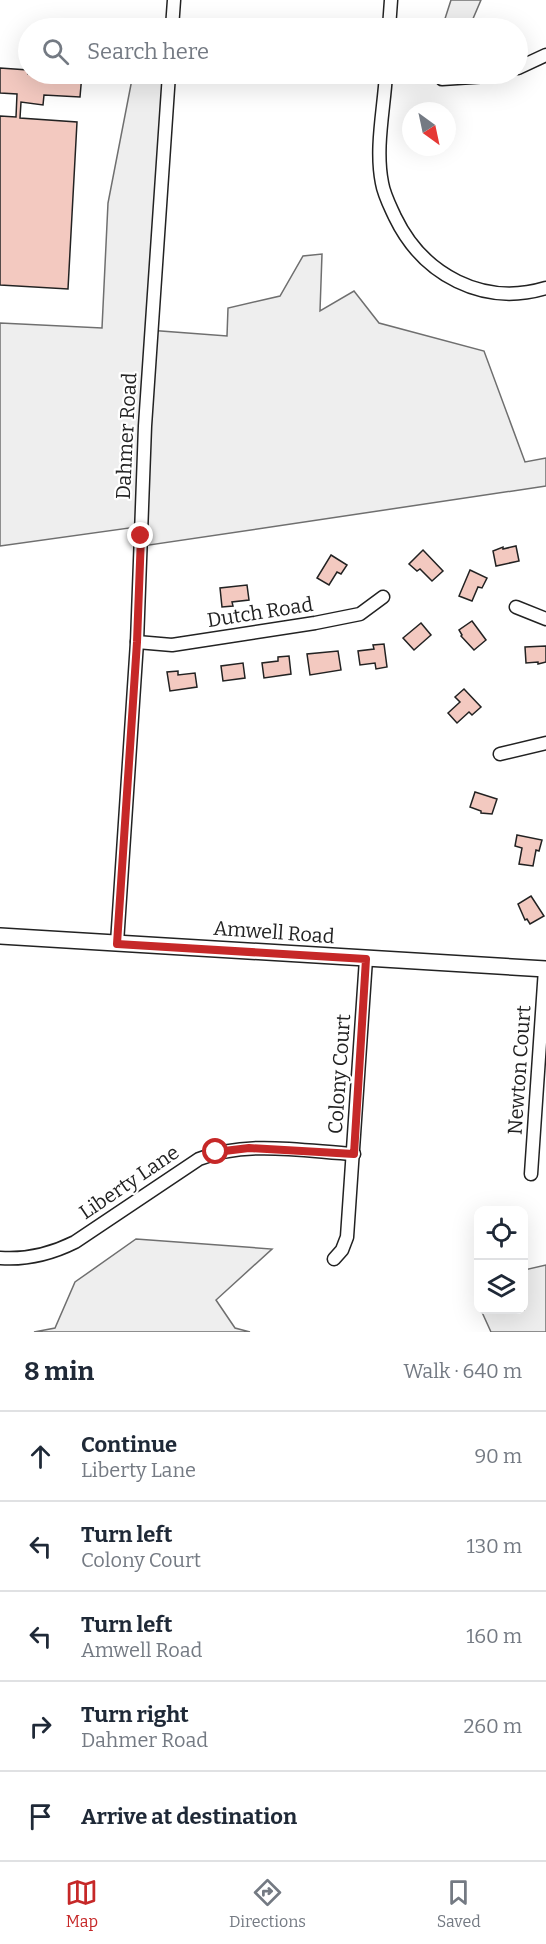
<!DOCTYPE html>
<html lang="en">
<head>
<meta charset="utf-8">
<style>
	body { margin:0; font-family:Bitter,serif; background:#f2f2f3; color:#1f2937 }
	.controls { position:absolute; right:18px; bottom:18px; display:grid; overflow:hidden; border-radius:12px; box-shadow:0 6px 24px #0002 }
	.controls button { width:54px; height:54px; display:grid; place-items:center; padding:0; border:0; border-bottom:2px solid #e0e1e3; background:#fff; color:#1f2937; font:30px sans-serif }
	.compass { position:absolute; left:402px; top:102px; width:54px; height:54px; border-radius:50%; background:#fff; box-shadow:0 6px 24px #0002; rotate:147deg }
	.stop { position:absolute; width:18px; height:18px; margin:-14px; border:4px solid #c62828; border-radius:50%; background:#fff }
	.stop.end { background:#c62828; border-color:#fff; box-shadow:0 2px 6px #0008 }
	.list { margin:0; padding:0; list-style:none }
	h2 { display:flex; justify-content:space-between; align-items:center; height:78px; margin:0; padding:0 24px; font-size:26px }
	h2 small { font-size:20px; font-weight:400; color:#747a83 }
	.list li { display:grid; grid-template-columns:39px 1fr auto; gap:18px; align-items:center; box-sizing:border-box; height:90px; padding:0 24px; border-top:2px solid #e0e1e3 }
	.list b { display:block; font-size:22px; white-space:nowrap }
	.list p { margin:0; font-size:20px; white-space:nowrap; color:#747a83 }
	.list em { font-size:20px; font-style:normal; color:#747a83 }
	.icon { flex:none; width:33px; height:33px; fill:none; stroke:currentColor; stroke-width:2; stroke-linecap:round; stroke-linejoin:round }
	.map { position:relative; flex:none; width:546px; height:1332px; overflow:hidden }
	.search { position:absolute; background:#fff; box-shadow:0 6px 24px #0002; left:18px; right:18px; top:18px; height:66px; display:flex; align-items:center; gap:15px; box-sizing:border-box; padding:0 21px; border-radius:33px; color:#747a83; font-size:22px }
	.sheet { height:528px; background:#fff }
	nav { display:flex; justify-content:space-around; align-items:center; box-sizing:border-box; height:84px; border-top:2px solid #e0e1e3; background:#fff; font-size:16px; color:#747a83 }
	nav a { display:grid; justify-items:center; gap:3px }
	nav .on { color:#c62828 }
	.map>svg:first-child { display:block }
</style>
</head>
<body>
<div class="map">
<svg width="546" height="1332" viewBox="0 0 546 1332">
	<rect width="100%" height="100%" fill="#fff"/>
	<!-- green -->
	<g fill="#eee" stroke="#6f6f6f" stroke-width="1.5">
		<polygon points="451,0 481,0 469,28 442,28"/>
		<polygon points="133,74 165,74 148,330 227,336 228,308 280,296 303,256 322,254 320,311 354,291 379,323 484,351 525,462 546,458 546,486 136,547 136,527 0,546 0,323 102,328 108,203"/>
		<polygon points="136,1239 272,1249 216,1300 235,1328 250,1332 34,1332 55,1328 75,1282"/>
		<polygon points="546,1265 546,1332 491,1332 481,1310 524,1310 524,1270"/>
	</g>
	<!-- building -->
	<g fill="#f3c9c0" stroke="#222" stroke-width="1.5">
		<polygon points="0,68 28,70 28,74 82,74 80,97 44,95 43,105 21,102 20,118 77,122 68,289 0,285 0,116 16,117 17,94 0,93"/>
		<polygon points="516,546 519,561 496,566 493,551 503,547 503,549"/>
		<polygon points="423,550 443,571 432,581 420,569 417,571 409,564"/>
		<polygon points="331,555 347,565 341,574 337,572 329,585 317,578"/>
		<polygon points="470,570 487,578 482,588 478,587 472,601 459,596"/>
		<polygon points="247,585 249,600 232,602 233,606 222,607 220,588"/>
		<polygon points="472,621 486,640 474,650 461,636 462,635 459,630"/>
		<polygon points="421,623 431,635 414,650 403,638"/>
		<polygon points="384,644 387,667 376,669 375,663 360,665 358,651 374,649 373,645"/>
		<polygon points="546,646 546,662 538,664 538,662 526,663 525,647"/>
		<polygon points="338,651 341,670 310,675 307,654"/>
		<polygon points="289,656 291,674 264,678 262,663 278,661 278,657"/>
		<polygon points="243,663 245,678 223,681 221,666"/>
		<polygon points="178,671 178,675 195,673 197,687 170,691 167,672"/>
		<polygon points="464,689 481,707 472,715 469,712 457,723 448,713 460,702 455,697"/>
		<polygon points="475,792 497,799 492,814 481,813 481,811 470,807"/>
		<polygon points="517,835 542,840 539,851 536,850 533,866 519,864 522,848 515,846"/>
		<polygon points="531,896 544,916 530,924 527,919 525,920 518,904"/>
	</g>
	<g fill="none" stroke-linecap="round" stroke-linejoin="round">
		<!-- minor casing -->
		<g stroke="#222" stroke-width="15">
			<g id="minor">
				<polyline points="172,28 174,0"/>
				<polyline points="389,28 391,0"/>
				<polyline points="518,68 546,55"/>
				<path d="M386,74C384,109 375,148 382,183C384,195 390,206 395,217C423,275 483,307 546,288"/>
				<polyline points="442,79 488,76 499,74"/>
				<polyline points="516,607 546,619"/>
				<polyline points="137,642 172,645 315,623 360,614 383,597"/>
				<polyline points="500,754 546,743"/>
				<polyline points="117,943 137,642 145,426 169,74"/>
				<polyline points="531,1174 545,969"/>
				<path d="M0,1258C27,1260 51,1254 75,1242L199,1159C247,1140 303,1151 354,1154"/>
				<polyline points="334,1259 342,1250 347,1237 366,959"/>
			</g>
		</g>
		<!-- major casing -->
		<g stroke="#222" stroke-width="18">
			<polyline id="major" points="0,936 546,969"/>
		</g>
		<!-- minor -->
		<use href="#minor" stroke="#fff" stroke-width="12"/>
		<!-- major -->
		<use href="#major" stroke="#fff" stroke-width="15"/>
	</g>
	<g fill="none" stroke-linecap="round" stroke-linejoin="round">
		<!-- route -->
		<polyline stroke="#c62828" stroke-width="8" points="141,536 137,642 117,944 366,959 354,1154 249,1148 216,1152"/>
	</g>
	<g text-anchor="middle" stroke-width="4.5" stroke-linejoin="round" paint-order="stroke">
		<!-- street labels -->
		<g font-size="20" fill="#222" stroke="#fff">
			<text transform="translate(126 436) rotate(-87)" y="7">Dahmer Road</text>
			<text transform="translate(260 612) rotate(-9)" y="7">Dutch Road</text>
			<text transform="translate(274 932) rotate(4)" y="7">Amwell Road</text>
			<text transform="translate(519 1070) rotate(-86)" y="7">Newton Court</text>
			<text transform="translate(339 1074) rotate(-86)" y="7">Colony Court</text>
			<text transform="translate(129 1182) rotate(-34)" y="7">Liberty Lane</text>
		</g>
	</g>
</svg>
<div class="controls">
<button><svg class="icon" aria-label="locate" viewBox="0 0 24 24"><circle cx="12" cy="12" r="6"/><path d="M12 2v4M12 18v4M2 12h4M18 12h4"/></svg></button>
<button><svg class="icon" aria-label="layers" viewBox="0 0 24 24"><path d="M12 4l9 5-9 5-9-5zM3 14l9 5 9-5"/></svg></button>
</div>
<svg class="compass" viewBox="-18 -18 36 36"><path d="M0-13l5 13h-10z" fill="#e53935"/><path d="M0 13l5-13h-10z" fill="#747a83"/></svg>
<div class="stop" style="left:216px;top:1152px"></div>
<div class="stop end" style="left:141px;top:536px"></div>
<div class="search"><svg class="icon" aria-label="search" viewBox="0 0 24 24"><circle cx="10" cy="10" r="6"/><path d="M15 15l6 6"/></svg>Search here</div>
</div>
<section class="sheet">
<h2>8 min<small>Walk · 640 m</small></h2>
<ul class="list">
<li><svg class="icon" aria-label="ahead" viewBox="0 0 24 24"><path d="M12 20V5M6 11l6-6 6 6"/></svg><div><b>Continue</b><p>Liberty Lane</p></div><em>90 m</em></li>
<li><svg class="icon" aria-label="left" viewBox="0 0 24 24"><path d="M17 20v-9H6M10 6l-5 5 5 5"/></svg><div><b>Turn left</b><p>Colony Court</p></div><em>130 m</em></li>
<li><svg class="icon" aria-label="left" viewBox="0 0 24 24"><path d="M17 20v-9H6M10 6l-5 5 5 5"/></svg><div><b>Turn left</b><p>Amwell Road</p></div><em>160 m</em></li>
<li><svg class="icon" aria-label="right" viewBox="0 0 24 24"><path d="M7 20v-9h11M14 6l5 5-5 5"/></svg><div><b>Turn right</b><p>Dahmer Road</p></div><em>260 m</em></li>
<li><svg class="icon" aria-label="arrive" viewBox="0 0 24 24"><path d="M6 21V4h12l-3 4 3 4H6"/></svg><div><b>Arrive at destination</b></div></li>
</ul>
</section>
<nav>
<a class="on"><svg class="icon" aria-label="map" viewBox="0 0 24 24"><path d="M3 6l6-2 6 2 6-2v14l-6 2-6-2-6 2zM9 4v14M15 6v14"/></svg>Map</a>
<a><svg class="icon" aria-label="directions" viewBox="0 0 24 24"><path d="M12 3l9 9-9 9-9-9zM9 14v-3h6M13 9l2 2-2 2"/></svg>Directions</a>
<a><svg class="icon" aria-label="saved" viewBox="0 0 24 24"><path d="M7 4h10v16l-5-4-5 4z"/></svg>Saved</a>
</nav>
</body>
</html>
